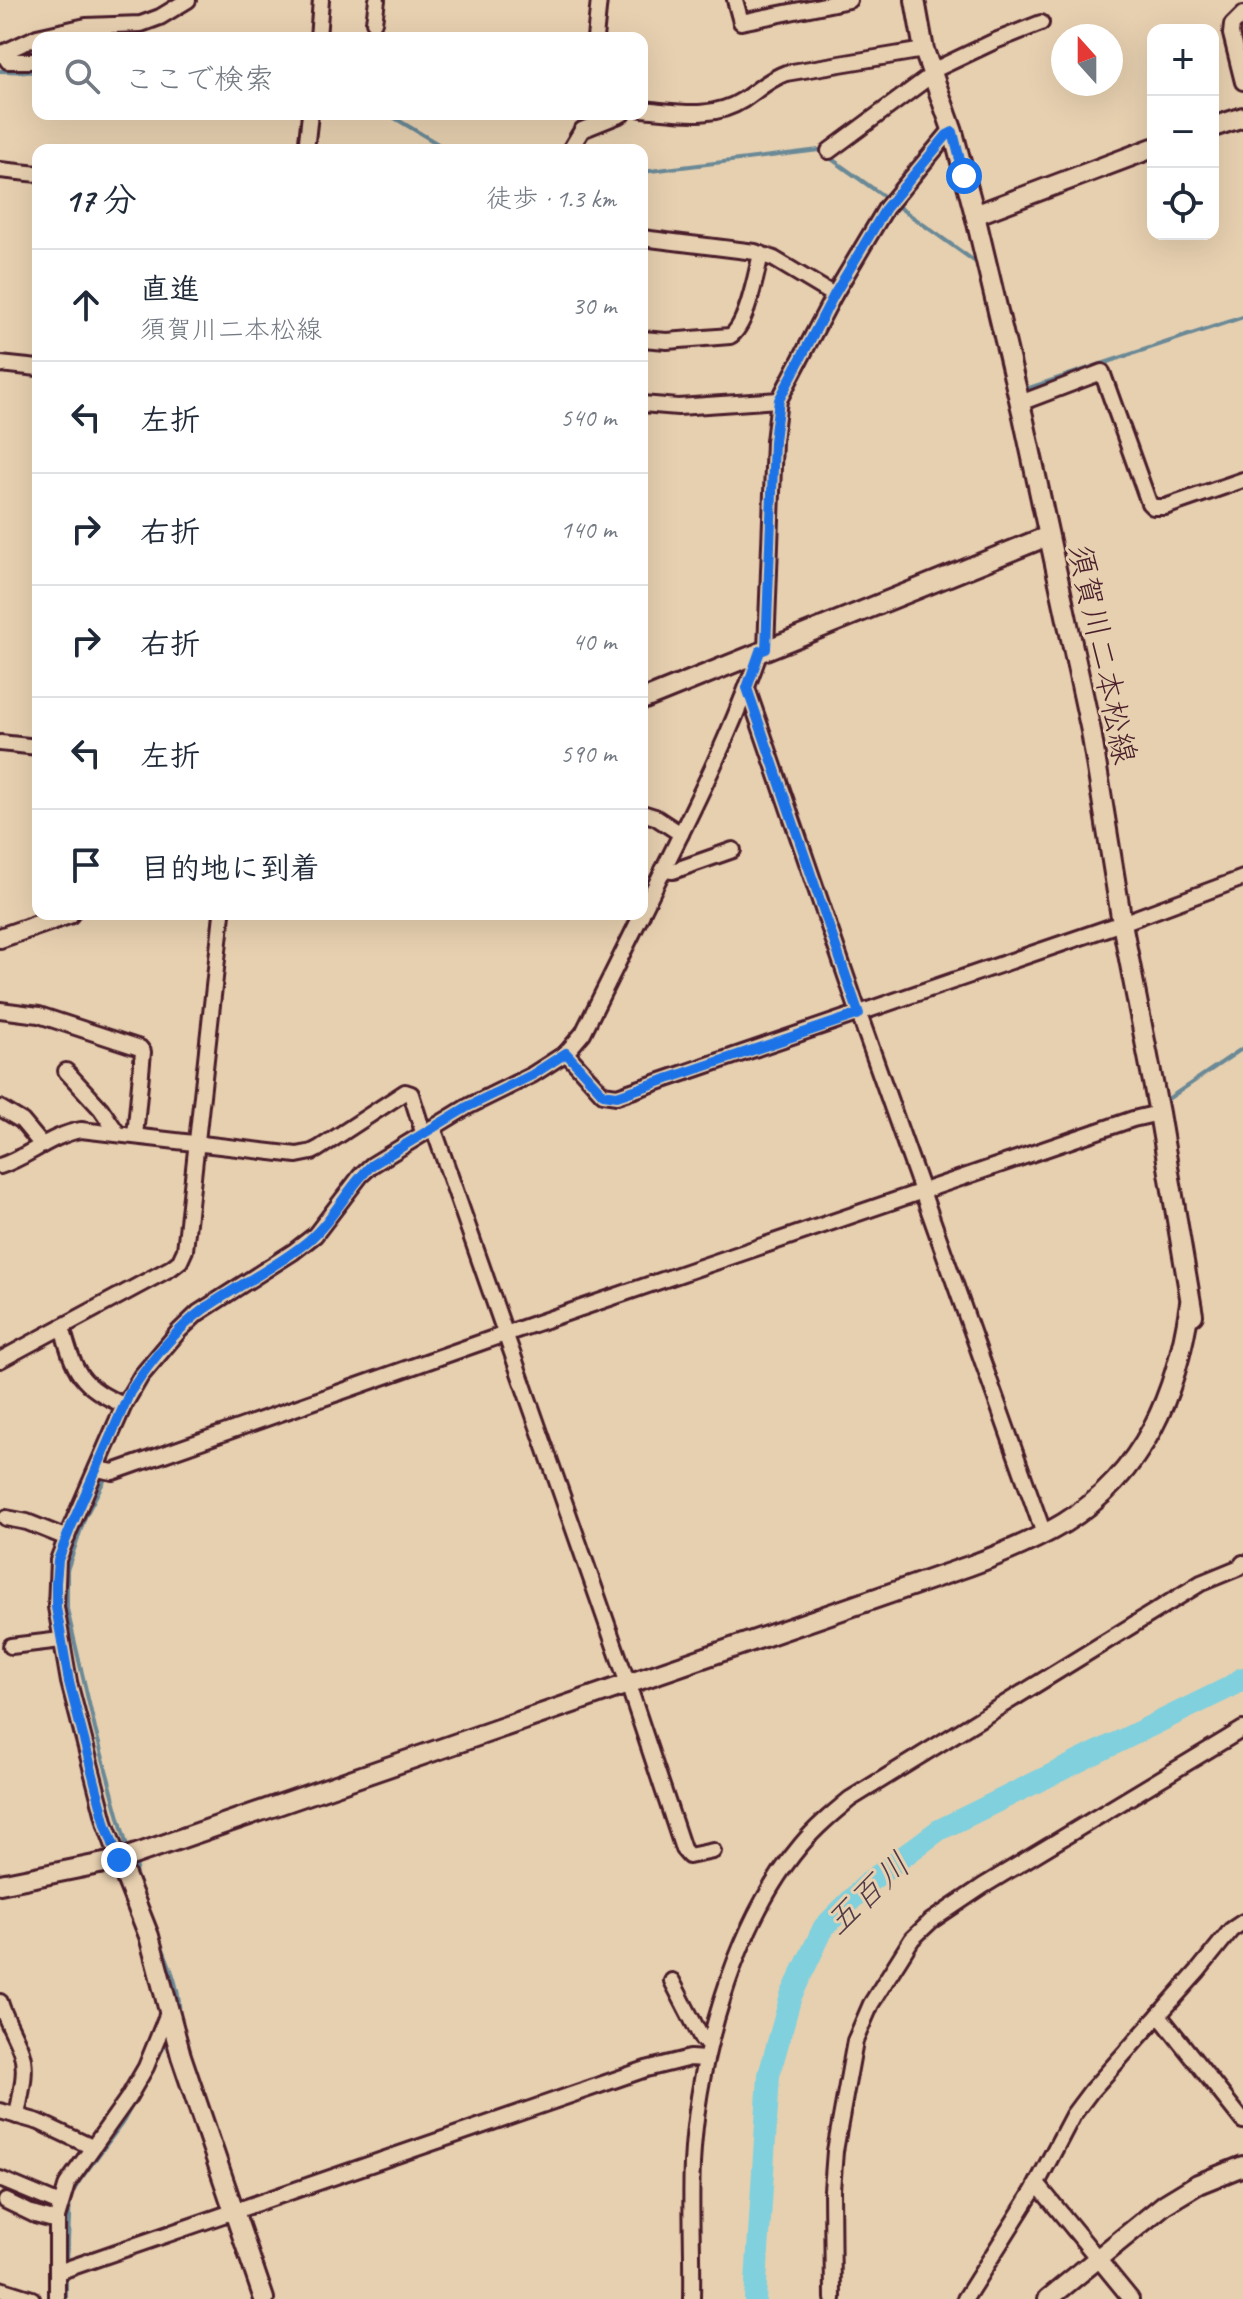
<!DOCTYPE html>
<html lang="ja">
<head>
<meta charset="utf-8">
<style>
	body { margin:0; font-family:Caveat,"Klee One",sans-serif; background:#f2f2f3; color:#1f2937 }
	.controls { position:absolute; right:24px; top:24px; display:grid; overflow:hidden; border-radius:16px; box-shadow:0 8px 32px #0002 }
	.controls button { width:72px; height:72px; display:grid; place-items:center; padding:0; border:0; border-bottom:2px solid #e0e1e3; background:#fff; color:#1f2937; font:40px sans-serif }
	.compass { position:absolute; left:1051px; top:24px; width:72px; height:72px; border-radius:50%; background:#fff; box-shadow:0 8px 32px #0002; rotate:339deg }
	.stop { position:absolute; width:24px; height:24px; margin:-18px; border:6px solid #1a73e8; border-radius:50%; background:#fff }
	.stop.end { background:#1a73e8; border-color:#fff; box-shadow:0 2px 8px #0008 }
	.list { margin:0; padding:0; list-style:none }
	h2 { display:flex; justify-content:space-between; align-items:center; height:104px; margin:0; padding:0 32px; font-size:34px }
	h2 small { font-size:26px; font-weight:400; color:#747a83 }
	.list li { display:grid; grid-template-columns:52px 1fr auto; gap:24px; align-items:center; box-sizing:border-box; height:112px; padding:0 32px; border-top:2px solid #e0e1e3 }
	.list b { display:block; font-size:30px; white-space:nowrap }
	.list p { margin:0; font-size:26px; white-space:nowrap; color:#747a83 }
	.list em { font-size:26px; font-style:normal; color:#747a83 }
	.icon { flex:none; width:44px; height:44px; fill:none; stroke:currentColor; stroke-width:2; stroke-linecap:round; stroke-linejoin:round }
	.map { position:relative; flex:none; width:1243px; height:2299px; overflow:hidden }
	.search { position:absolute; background:#fff; box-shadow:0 8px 32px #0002; left:32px; top:32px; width:616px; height:88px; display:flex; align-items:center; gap:20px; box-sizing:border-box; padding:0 28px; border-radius:16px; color:#747a83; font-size:30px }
	.panel { position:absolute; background:#fff; box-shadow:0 8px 32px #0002; left:32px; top:144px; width:616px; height:776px; border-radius:16px }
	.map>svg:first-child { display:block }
</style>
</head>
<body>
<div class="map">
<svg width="1243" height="2299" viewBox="0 0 1243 2299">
	<rect width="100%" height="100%" fill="#e7d0b0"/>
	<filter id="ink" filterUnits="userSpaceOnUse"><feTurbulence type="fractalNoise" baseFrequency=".0125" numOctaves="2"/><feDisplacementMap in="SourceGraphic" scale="16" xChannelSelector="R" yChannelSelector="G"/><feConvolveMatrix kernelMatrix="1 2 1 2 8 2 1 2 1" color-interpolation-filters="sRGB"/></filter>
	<g filter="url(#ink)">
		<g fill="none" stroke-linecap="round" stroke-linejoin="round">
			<!-- stream -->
			<g stroke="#6a8996" stroke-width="4">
				<polyline points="0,71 38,72"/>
				<polyline points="388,114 448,150"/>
				<polyline points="642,172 819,150 977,263"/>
				<polyline points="1007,310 1026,389 1243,317"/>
				<polyline points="1162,1103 1243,1048"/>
				<polyline points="107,1475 85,1517 67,1570 67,1609 95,1729 127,1847 134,1846"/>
				<polyline points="139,1859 135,1872 154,1926"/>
				<path d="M157,1934C167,1960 182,1990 179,2018"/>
				<polyline points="154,2064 164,2047"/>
				<polyline points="67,2262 70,2197 80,2180 123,2122 137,2096"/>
				<polyline points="66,2299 66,2276"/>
			</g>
			<!-- river -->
			<polyline stroke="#80d0dd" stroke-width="22" points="755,2299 769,2075 791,1996 824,1927 869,1882 939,1830 1228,1688 1243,1678"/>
			<!-- street casing -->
			<g stroke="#4a1f2b" stroke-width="20">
				<g id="street">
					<polyline points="735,0 741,22 849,0"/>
					<polyline points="1243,14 1232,25 1231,34 1243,82"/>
					<polyline points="374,22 377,0"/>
					<polyline points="318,38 321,0"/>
					<polyline points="595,38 599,0"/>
					<polyline points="3,53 8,61 38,61"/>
					<polyline points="0,54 37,37 86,26 141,24 160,17 188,0"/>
					<polyline points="932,71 995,41 1041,23"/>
					<path d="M642,109C677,112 712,120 743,100C758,90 769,79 786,73L924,50"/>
					<polyline points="306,150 310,114"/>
					<polyline points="570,150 582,130 622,114"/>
					<polyline points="829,151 933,74"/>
					<polyline points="0,170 38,174"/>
					<polyline points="642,238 755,252 774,259 834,295"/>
					<path d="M642,339L667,341L730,336C747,326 756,274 761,254"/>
					<polyline points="0,364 38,368"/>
					<polyline points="1020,403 1102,372 1149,503 1153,507 1165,507 1243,480"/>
					<polyline points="642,404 678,407 779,400"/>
					<polyline points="766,649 774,441 779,400 834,295 886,208 947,135 953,132"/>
					<polyline points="747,688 859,1014 1044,1534"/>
					<polyline points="0,743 38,747"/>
					<polyline points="642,813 655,817 681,834"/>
					<polyline points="663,870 673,871 733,850"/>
					<path d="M642,913C684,827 729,741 760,651"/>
					<polyline points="0,1010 39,1015 140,1048 143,1052 135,1136"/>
					<polyline points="566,1053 603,1094 617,1096 1122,923 1243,878"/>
					<polyline points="66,1071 101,1109 118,1134"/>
					<polyline points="0,1108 22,1121 42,1145"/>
					<polyline points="433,1127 628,1684 683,1849 689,1856 713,1851"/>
					<path d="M0,1166C28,1157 51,1135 81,1130L297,1155L312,1152L318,1149L405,1092L411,1094L423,1132"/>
					<path d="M62,1327C74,1371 80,1387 124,1405"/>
					<polyline points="0,1360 171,1268 180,1261 185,1250 222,914"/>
					<polyline points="97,1469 113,1472 133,1465 505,1334 1133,1119 1159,1113"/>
					<polyline points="6,1518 27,1522 67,1538"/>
					<polyline points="11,1646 61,1640"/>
					<polyline points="119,1860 106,1825 69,1682 56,1607 58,1560 70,1529 124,1405 141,1376 179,1331 198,1313 293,1252 315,1235 361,1175 372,1165 467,1107 532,1075 566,1053 583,1033 642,914"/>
					<polyline points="672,1981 702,2039 709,2044"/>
					<path d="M0,2002C5,2019 15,2034 21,2051C28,2071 20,2096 17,2116"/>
					<polyline points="1159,2015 1243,2121"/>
					<polyline points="0,2111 39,2122 92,2147"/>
					<polyline points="0,2179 60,2204"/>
					<polyline points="1037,2184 1131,2299"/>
					<polyline points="6,2201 35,2215 57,2221"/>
					<polyline points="58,2272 646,2069 690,2058 705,2059"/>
					<polyline points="0,2289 32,2299"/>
					<polyline points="57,2299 57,2218 67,2184 128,2098 146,2067 168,2013"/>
					<path d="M692,2299C693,2254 690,2209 692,2164C697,2062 734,1924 801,1845C816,1827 833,1813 850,1799L1201,1583L1240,1567L1243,1563"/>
					<polyline points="833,2299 832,2190 835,2151 855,2041 871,2004 912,1939 931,1921 983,1886 1243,1729"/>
					<polyline points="965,2299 1033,2191 1073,2115 1091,2091 1198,1971 1231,1930 1243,1922"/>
				</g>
			</g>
			<!-- secondary casing -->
			<g stroke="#4a1f2b" stroke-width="24">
				<g id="secondary">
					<polyline points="915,0 924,50 953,132 975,215 1023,416 1091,731 1122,923 1159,1113 1193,1315"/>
					<polyline points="1213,127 1243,117"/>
					<polyline points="975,215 1153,148"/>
					<polyline points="642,700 1048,536"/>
					<polyline points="0,938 69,914"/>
					<polyline points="119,1860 149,1936 181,2056 264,2299"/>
					<path d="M0,1884L119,1860L969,1566C1002,1554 1034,1541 1064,1523C1145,1473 1177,1393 1190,1303"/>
					<polyline points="1048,2299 1165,2204 1198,2184 1243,2166"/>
				</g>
			</g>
			<!-- street -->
			<use href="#street" stroke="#e7d0b0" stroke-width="14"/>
			<!-- secondary -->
			<use href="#secondary" stroke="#e7d0b0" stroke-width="18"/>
		</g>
	</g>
	<g fill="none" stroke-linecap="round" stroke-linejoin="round" filter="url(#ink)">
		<!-- route -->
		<path stroke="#1a73e8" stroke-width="10" d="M119,1860L106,1825L69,1682L56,1607V1583L58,1560L70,1529L130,1392C150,1362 175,1330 204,1309C238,1285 277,1267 308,1241C334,1219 348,1187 372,1165L467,1107L532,1075L566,1053L603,1094L617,1096L859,1014L747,688L760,651L766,649L774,441L779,400L834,295L886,208L947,135L953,132L964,176"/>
	</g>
	<g text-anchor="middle" stroke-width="6" stroke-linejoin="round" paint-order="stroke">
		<!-- street labels -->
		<g font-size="32" fill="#4a1f2b" stroke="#e7d0b0">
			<text transform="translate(1103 654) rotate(78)" y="11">須賀川二本松線</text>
		</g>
		<!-- water labels -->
		<g font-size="34" font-style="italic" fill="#523a46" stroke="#e7d0b0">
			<text transform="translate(867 1893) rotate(-43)" y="12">五百川</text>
		</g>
	</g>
</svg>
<div class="controls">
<button>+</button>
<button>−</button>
<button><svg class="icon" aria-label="locate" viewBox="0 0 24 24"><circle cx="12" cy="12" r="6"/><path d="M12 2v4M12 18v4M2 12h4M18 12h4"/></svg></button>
</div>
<svg class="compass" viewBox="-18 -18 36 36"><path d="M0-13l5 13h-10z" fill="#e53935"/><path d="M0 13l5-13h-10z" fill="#747a83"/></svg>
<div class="stop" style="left:964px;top:176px"></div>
<div class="stop end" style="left:119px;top:1860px"></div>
<div class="search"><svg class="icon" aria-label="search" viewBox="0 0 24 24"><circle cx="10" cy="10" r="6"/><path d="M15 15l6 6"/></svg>ここで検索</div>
<section class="panel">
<h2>17 分<small>徒歩 · 1.3 km</small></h2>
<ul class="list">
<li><svg class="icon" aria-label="ahead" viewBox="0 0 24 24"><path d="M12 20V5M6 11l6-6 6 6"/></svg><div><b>直進</b><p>須賀川二本松線</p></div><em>30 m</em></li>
<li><svg class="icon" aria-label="left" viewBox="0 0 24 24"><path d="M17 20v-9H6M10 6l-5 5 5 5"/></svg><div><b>左折</b></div><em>540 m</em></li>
<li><svg class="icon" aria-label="right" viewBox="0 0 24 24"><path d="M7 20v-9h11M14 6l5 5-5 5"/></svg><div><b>右折</b></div><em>140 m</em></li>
<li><svg class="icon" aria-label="right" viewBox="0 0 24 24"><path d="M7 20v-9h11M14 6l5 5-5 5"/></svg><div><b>右折</b></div><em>40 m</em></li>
<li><svg class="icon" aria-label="left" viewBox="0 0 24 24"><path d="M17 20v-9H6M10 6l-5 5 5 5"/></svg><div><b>左折</b></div><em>590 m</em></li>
<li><svg class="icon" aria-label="arrive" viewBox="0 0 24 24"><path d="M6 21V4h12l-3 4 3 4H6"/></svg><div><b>目的地に到着</b></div></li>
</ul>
</section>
</div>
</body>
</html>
